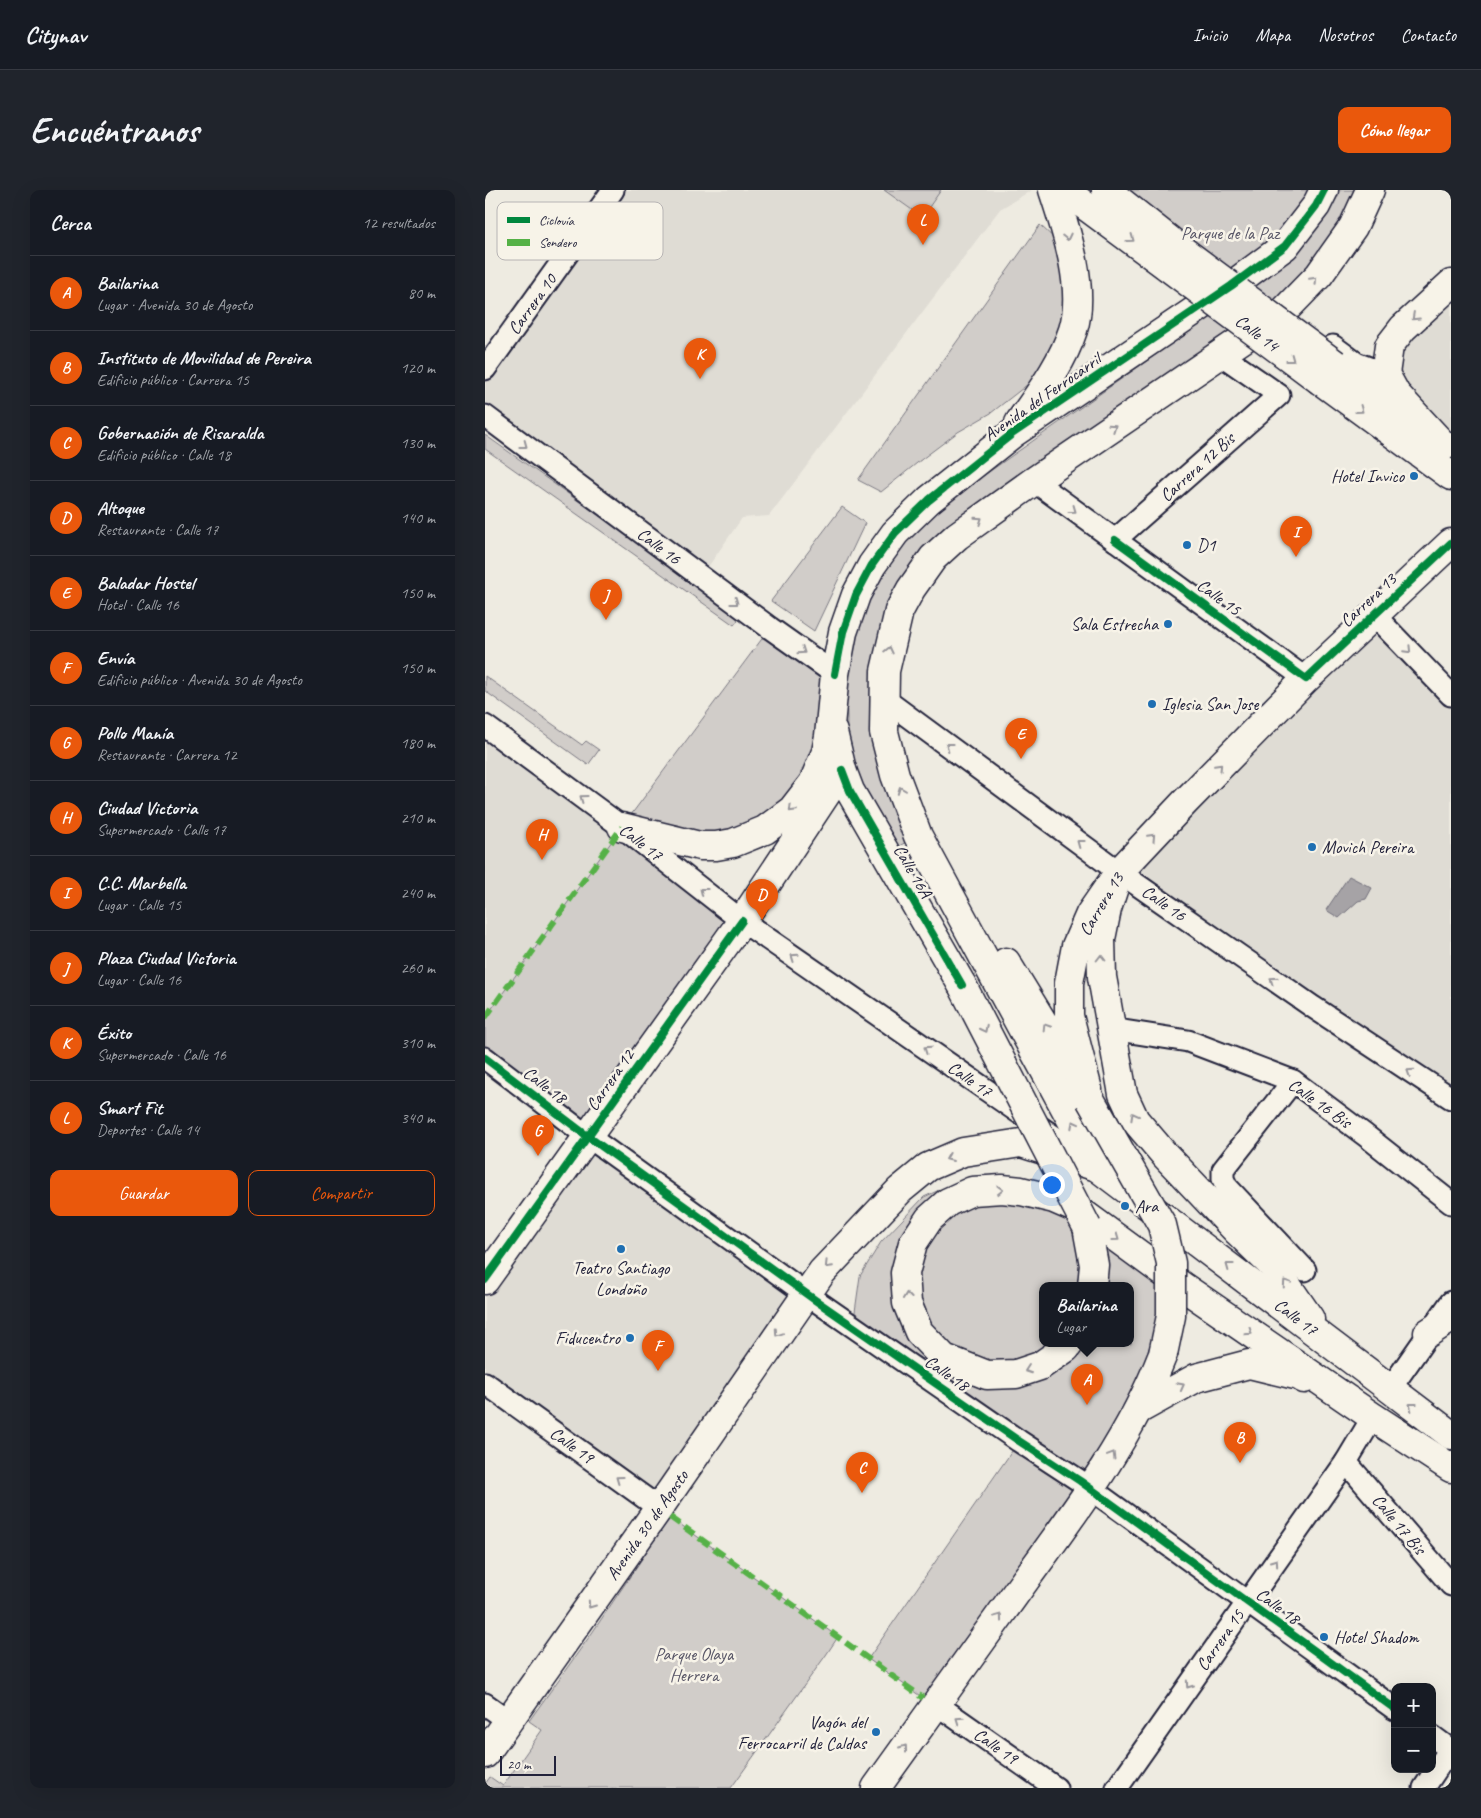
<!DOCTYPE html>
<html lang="es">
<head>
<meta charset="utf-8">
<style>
	body { margin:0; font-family:Caveat,sans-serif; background:#20242c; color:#f1f3f6 }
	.controls { position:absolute; right:15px; bottom:15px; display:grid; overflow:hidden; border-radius:10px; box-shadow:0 5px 20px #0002 }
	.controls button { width:45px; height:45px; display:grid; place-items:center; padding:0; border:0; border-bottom:1px solid #363941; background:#171b24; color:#f1f3f6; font:25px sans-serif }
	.scale { position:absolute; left:15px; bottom:12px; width:56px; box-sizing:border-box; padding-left:5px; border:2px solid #22223b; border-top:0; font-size:14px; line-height:18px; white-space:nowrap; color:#22223b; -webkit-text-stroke:4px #f7f3e8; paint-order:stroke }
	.you { position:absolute; left:566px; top:994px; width:18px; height:18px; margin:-12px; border:4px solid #fff; border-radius:50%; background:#1a73e8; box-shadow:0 0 0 8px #1a73e833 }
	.badge { display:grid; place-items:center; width:32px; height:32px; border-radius:50%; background:#ea580c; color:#fff; font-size:16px; font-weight:700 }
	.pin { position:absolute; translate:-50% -41px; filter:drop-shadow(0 1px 2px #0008) }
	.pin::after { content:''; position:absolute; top:26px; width:18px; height:15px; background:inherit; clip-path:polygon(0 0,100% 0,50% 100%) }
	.popup { position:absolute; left:554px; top:1092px; width:95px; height:65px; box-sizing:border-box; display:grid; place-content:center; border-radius:10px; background:#171b24; filter:drop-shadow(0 1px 4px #0005); font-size:16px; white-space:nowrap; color:#9ea1a6 }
	.popup b { font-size:19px; color:#f1f3f6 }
	.popup::after { content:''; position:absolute; left:50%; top:100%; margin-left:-10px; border:10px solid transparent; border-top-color:#171b24 }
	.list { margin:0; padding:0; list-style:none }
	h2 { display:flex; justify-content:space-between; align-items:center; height:65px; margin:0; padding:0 20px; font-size:21px }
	h2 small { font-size:16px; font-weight:400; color:#9ea1a6 }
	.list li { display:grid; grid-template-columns:32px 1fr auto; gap:15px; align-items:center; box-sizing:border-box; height:75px; padding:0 20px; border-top:1px solid #363941 }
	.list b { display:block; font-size:19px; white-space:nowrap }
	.list p { margin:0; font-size:16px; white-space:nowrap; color:#9ea1a6 }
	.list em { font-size:16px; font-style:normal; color:#9ea1a6 }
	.actions { display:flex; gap:10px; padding:15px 20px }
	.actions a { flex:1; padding:11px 0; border:1px solid #ea580c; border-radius:10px; text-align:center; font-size:18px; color:#ea580c }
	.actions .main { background:#ea580c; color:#fff }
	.map { position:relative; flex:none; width:966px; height:1598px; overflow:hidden; border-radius:10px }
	header { display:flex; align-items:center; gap:30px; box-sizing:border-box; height:70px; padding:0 25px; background:#171b24; border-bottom:1px solid #363941 }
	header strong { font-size:24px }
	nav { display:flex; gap:28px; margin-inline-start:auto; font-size:18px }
	.intro { display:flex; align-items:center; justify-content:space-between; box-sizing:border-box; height:120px; padding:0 30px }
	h1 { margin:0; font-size:35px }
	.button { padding:12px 22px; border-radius:10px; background:#ea580c; color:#fff; font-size:18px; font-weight:700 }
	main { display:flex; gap:30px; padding:0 30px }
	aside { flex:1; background:#171b24; border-radius:10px; box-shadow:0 5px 20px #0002 }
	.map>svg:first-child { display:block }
</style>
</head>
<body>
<header>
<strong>Citynav</strong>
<nav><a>Inicio</a><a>Mapa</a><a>Nosotros</a><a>Contacto</a></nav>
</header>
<div class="intro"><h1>Encuéntranos</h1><a class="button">Cómo llegar</a></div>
<main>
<aside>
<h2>Cerca<small>12 resultados</small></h2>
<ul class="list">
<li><span class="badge">A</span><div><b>Bailarina</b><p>Lugar · Avenida 30 de Agosto</p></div><em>80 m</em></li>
<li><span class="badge">B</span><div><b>Instituto de Movilidad de Pereira</b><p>Edificio público · Carrera 15</p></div><em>120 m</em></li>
<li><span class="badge">C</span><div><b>Gobernación de Risaralda</b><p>Edificio público · Calle 18</p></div><em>130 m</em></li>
<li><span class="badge">D</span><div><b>Altoque</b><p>Restaurante · Calle 17</p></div><em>140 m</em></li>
<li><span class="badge">E</span><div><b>Baladar Hostel</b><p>Hotel · Calle 16</p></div><em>150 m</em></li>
<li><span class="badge">F</span><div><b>Envía</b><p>Edificio público · Avenida 30 de Agosto</p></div><em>150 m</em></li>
<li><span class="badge">G</span><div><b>Pollo Manía</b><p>Restaurante · Carrera 12</p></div><em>180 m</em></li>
<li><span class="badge">H</span><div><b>Ciudad Victoria</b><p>Supermercado · Calle 17</p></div><em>210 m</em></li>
<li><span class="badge">I</span><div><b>C.C. Marbella</b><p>Lugar · Calle 15</p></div><em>240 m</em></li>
<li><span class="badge">J</span><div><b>Plaza Ciudad Victoria</b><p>Lugar · Calle 16</p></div><em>260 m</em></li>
<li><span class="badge">K</span><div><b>Éxito</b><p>Supermercado · Calle 16</p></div><em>310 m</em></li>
<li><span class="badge">L</span><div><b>Smart Fit</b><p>Deportes · Calle 14</p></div><em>340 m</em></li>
</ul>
<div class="actions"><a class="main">Guardar</a><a>Compartir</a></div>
</aside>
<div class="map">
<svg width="966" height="1598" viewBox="0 0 966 1598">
	<rect width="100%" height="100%" fill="#eeebe1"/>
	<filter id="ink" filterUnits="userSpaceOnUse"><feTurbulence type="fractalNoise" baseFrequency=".02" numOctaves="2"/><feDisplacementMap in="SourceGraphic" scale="10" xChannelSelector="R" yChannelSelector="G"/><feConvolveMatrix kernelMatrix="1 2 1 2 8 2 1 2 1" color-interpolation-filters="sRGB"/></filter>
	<g filter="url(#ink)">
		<!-- built -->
		<g fill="#dfdcd4">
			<polygon points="128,0 547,0 515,19 284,326 257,328 216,387 0,226 0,179"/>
			<polygon points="966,94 966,261 911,204 904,156"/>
			<polygon points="889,425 966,505 966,908 634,682"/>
			<polygon points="0,536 137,637 0,828"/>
			<polygon points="103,946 321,1103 174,1318 0,1193 0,1090"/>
		</g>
		<!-- green -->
		<g fill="#d1cdc9" stroke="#7a7882" fill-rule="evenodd">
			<polygon points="399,0 456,0 437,27"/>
			<polygon points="621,0 839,0 746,96"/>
			<path d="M851,0H874L859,32L825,78L786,114L465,337L395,448L433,646L410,658C392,625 372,592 363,554C361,546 362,537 362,528C358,464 379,401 418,351C427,339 440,329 451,319L760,102Z"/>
			<polygon points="555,35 572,51 577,65 583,134 547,191 506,223 473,242 437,269 396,302 373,290"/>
			<polygon points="0,245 256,426 249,435 0,259"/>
			<polygon points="357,317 380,333 329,441 286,411"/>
			<polygon points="285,438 350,484 341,562 264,647 139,637 257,731 103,946 0,868 0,828 137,637"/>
			<polygon points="0,486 97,555 101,551 114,560 103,575 0,501"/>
			<path d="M461,997L487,1001H536L686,1088L678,1164L595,1291L438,1508L383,1469L534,1251L368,1136L375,1086L396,1052L439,1007ZM558,1096H646V1154H558Z"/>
			<polygon points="185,1327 353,1447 341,1465 246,1598 0,1598 0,1594 5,1587 18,1596 57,1540 44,1531 107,1443"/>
		</g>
		<!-- water -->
		<polygon fill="#a6a3a6" stroke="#716f7b" points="864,686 887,698 881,709 873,711 854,728 841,720"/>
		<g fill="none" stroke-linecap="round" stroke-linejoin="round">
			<!-- street casing -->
			<g stroke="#22223b" stroke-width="25">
				<g id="street">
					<polyline points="848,156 871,173 900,184"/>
					<polyline points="0,179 128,0"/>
					<polyline points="0,226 285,438 350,484"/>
					<polyline points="549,291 821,489"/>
					<polyline points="630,350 794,205 735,164"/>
					<polyline points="889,425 966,505"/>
					<polyline points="398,508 634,682 828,817 966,908"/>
					<polyline points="0,536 137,637 257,731 597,966"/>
					<polyline points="626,839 703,851 808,891 880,945 966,1013"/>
					<polyline points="0,868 101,945 330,1110 534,1251 595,1291 910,1519"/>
					<polyline points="808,891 738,980 738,989 742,997 820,1080"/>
					<polyline points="0,1193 174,1318"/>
					<polyline points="905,1199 966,1112"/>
					<polyline points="861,1272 966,1395"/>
					<polyline points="0,1514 24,1531"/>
					<polyline points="451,1514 571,1598"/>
					<polyline points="947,1546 966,1560"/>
					<polyline points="632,1598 861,1272 888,1227"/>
					<polyline points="939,1598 965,1559"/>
				</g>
			</g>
			<!-- secondary casing -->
			<g stroke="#22223b" stroke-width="31">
				<g id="secondary">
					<polyline points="579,0 683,77"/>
					<polyline points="621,0 697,60"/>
					<polyline points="850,174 918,226"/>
					<polyline points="836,191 966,286"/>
					<polyline points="959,256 911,204 900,184 904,156 918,138 966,94"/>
					<polyline points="603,900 584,826 584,793 591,756 605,724 634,682 700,612 821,489 966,353"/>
					<polyline points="0,1090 257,731 357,580"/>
					<polyline points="943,1143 966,1128"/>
				</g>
			</g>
			<!-- primary casing -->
			<g stroke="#22223b" stroke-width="31">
				<g id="primary">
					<path d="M534,233C554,204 577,174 588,140C601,98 581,40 568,0"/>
					<polyline points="348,542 357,580 365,601 477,795"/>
					<polyline points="137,637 215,656 231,656 248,653 280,640 307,620 328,593 341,562 344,546 350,484 358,442 371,405 387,375 410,343 444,310 527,244 746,96 800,56 831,16 839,0"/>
					<polyline points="634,682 622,719 616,749 617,787 638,904 650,930 679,964 753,1042 790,1078 825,1129"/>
					<polyline points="521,772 605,909"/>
					<polyline points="612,977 433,646 410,585 399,542 400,481 414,421 426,399 448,368 472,346 549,291 799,121 834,85 868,37 885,0"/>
					<polyline points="602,1037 609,1075 607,1096"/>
					<polyline points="584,1154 581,1158 555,1176 531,1184 502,1185 459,1168 434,1142 422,1113 420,1083 428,1053 444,1029 463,1012 487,1001 517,999 536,1001 569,1009 592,1019 697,1096 888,1227 966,1278"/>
					<polyline points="653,1220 711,1188 764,1174 814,1186 819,1189"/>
					<polyline points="0,1564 174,1318 337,1082 415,1000 443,977 478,962 536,953 612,977 966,1245"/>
					<path d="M391,1598C441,1528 491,1459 541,1389C593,1318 646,1247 678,1164"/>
				</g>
			</g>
			<!-- street -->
			<use href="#street" stroke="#f7f3e8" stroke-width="21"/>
			<!-- secondary -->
			<use href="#secondary" stroke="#f7f3e8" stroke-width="28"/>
			<!-- primary -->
			<use href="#primary" stroke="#f7f3e8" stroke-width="28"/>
			<!-- secondary-bridge casing -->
			<g stroke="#22223b" stroke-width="31" stroke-linecap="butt">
				<g id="secondary-bridge">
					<polyline points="697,60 850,174"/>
					<polyline points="683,77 836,191"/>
				</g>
			</g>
			<!-- primary-bridge casing -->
			<g stroke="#22223b" stroke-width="31" stroke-linecap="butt">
				<g id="primary-bridge">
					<polyline points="477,795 602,1037"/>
					<polyline points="605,909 677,1035 686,1073 686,1126 678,1164"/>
				</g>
			</g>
			<!-- secondary-bridge -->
			<use href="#secondary-bridge" stroke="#f7f3e8" stroke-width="28"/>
			<!-- primary-bridge -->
			<use href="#primary-bridge" stroke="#f7f3e8" stroke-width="28"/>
			<!-- quiet -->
			<g stroke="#55b146" stroke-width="6" stroke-dasharray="12 6" stroke-linecap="butt">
				<polyline points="0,828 137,637"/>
				<polyline points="185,1327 438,1508"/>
			</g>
			<!-- cycleway casing -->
			<g stroke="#f7f3e8" stroke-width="11">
				<g id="cycleway">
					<polyline points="630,350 821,489 966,353"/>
					<polyline points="350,484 358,442 371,405 387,375 410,343 444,310 527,244 746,96 800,56 831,16 839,0"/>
					<polyline points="357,580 365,601 477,795"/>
					<polyline points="0,868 101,945 330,1110 534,1251 595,1291 910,1519"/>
					<polyline points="0,1090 257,731"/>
				</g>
			</g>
			<!-- cycleway -->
			<use href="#cycleway" stroke="#00873e" stroke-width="8"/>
		</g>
		<!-- one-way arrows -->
		<defs><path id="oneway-chevron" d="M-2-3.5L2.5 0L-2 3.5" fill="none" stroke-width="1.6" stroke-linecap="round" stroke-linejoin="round" transform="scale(1.25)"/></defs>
		<g stroke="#97959a">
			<use href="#oneway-chevron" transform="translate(582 47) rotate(77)"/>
			<use href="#oneway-chevron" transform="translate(646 49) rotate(36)"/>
			<use href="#oneway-chevron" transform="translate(829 90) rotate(-47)"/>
			<use href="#oneway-chevron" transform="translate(930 127) rotate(137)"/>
			<use href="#oneway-chevron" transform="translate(806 169) rotate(37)"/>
			<use href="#oneway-chevron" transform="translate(875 220) rotate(36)"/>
			<use href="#oneway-chevron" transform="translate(628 237) rotate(-34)"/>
			<use href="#oneway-chevron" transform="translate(39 255) rotate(37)"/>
			<use href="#oneway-chevron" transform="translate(588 320) rotate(36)"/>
			<use href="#oneway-chevron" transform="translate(494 330) rotate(-35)"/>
			<use href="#oneway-chevron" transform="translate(250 412) rotate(37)"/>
			<use href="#oneway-chevron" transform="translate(404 460) rotate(-77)"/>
			<use href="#oneway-chevron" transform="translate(923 460) rotate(46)"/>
			<use href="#oneway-chevron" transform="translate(317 461) rotate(35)"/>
			<use href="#oneway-chevron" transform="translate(464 556) rotate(-143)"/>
			<use href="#oneway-chevron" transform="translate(734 577) rotate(-46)"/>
			<use href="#oneway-chevron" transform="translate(416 600) rotate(-111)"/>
			<use href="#oneway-chevron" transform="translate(98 608) rotate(-144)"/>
			<use href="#oneway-chevron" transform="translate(307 619) rotate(135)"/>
			<use href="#oneway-chevron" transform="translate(667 647) rotate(-47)"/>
			<use href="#oneway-chevron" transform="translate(595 653) rotate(-143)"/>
			<use href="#oneway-chevron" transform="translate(218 701) rotate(-142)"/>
			<use href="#oneway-chevron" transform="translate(309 767) rotate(-145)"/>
			<use href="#oneway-chevron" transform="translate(616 768) rotate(-90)"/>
			<use href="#oneway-chevron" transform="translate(788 790) rotate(-145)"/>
			<use href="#oneway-chevron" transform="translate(561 837) rotate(-122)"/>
			<use href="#oneway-chevron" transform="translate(499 839) rotate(63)"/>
			<use href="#oneway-chevron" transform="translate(442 859) rotate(-145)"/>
			<use href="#oneway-chevron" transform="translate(925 882) rotate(-147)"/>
			<use href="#oneway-chevron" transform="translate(649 926) rotate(-119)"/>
			<use href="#oneway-chevron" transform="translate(589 934) rotate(-118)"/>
			<use href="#oneway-chevron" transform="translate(464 968) rotate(157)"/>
			<use href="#oneway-chevron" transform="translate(515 1000) rotate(-1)"/>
			<use href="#oneway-chevron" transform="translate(631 1048) rotate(36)"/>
			<use href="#oneway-chevron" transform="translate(343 1075) rotate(134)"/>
			<use href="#oneway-chevron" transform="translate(744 1076) rotate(-143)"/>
			<use href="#oneway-chevron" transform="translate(801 1093) rotate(-124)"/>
			<use href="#oneway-chevron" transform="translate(422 1106) rotate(-96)"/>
			<use href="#oneway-chevron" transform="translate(764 1142) rotate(34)"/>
			<use href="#oneway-chevron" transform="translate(293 1143) rotate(124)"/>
			<use href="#oneway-chevron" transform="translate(543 1180) rotate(161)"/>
			<use href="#oneway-chevron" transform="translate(696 1196) rotate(-28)"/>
			<use href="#oneway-chevron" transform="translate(927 1216) rotate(-143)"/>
			<use href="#oneway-chevron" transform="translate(627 1265) rotate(-59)"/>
			<use href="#oneway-chevron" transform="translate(134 1289) rotate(-144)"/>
			<use href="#oneway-chevron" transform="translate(790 1372) rotate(-55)"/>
			<use href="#oneway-chevron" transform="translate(106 1415) rotate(125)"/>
			<use href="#oneway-chevron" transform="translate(514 1427) rotate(-54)"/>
			<use href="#oneway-chevron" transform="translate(704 1495) rotate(125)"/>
			<use href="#oneway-chevron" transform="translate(474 1530) rotate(-145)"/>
			<use href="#oneway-chevron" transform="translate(419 1558) rotate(-54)"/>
		</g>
	</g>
	<!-- markers -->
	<g fill="#1f6fb2" stroke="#f7f3e8" stroke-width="2">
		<circle cx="929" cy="286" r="5"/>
		<circle cx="702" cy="355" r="5"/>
		<circle cx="683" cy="434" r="5"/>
		<circle cx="667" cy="514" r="5"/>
		<circle cx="827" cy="657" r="5"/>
		<circle cx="640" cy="1016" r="5"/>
		<circle cx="136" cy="1059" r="5"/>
		<circle cx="145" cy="1148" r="5"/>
		<circle cx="839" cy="1447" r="5"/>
		<circle cx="391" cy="1542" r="5"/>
	</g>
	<g text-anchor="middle" stroke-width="5" stroke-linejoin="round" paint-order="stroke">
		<!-- park labels -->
		<g font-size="18" fill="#575566" stroke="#f7f3e8">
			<text x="745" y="49">Parque de la Paz</text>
			<text x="209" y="1470">Parque Olaya<tspan x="209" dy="21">Herrera</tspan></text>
		</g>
		<!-- street labels -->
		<g font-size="18" fill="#22223b" stroke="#f7f3e8">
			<text transform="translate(47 114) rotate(-54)" y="6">Carrera 10</text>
			<text transform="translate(772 143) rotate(37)" y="6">Calle 14</text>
			<text transform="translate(557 207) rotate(-35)" y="6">Avenida del Ferrocarril</text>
			<text transform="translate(712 277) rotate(-42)" y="6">Carrera 12 Bis</text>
			<text transform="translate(174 356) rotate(37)" y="6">Calle 16</text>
			<text transform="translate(734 407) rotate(36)" y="6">Calle 15</text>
			<text transform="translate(883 410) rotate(-43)" y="6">Carrera 13</text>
			<text transform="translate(156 652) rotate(38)" y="6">Calle 17</text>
			<text transform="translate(428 681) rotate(60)" y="6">Calle 16A</text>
			<text transform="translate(679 713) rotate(35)" y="6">Calle 16</text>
			<text transform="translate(616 714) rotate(-59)" y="6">Carrera 13</text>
			<text transform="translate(485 889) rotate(35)" y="6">Calle 17</text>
			<text transform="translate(125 890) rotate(-55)" y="6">Carrera 12</text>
			<text transform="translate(60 895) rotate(37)" y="6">Calle 18</text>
			<text transform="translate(835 913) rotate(35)" y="6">Calle 16 Bis</text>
			<text transform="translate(811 1127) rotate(37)" y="6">Calle 17</text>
			<text transform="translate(462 1183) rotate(35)" y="6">Calle 18</text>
			<text transform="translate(87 1255) rotate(36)" y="6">Calle 19</text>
			<text transform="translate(914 1334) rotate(50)" y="6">Calle 17 Bis</text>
			<text transform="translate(162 1335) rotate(-55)" y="6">Avenida 30 de Agosto</text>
			<text transform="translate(793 1416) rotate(36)" y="6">Calle 18</text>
			<text transform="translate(735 1450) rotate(-55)" y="6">Carrera 15</text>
			<text transform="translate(511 1556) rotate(35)" y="6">Calle 19</text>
		</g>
		<!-- poi labels -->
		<g font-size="18" fill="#22223b" stroke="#f7f3e8" text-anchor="start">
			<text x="919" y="292" text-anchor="end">Hotel Invico</text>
			<text x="712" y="361">D1</text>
			<text x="673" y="440" text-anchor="end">Sala Estrecha</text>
			<text x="677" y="520">Iglesia San Jose</text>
			<text x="837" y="663">Movich Pereira</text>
			<text x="650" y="1022">Ara</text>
			<text x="136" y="1084" text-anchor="middle">Teatro Santiago<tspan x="136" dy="21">Londoño</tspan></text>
			<text x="135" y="1154" text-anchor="end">Fiducentro</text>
			<text x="849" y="1453">Hotel Shadom</text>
			<text x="381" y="1538" text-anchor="end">Vagón del<tspan x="381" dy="21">Ferrocarril de Caldas</tspan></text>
		</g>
	</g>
	<!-- legend -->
	<rect x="12" y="12" width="166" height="58" rx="8" fill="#f7f3e8" stroke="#b7b4b4" stroke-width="1"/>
	<rect x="22" y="27" width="23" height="6" fill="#00873e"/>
	<rect x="22" y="49" width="23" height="7" fill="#55b146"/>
	<g font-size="14" fill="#22223b">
		<text x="54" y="35">Ciclovía</text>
		<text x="54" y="57">Sendero</text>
	</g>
</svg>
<div class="controls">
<button>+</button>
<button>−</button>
</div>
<div class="scale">20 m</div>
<div class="you"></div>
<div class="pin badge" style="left:602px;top:1215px">A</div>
<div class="popup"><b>Bailarina</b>Lugar</div>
<div class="pin badge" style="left:755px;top:1273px">B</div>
<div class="pin badge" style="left:377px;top:1303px">C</div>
<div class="pin badge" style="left:277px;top:730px">D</div>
<div class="pin badge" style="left:536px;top:569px">E</div>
<div class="pin badge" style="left:173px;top:1181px">F</div>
<div class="pin badge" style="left:53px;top:966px">G</div>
<div class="pin badge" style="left:57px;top:670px">H</div>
<div class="pin badge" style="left:811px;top:367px">I</div>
<div class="pin badge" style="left:121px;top:430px">J</div>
<div class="pin badge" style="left:215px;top:189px">K</div>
<div class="pin badge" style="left:438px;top:55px">L</div>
</div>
</main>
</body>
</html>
